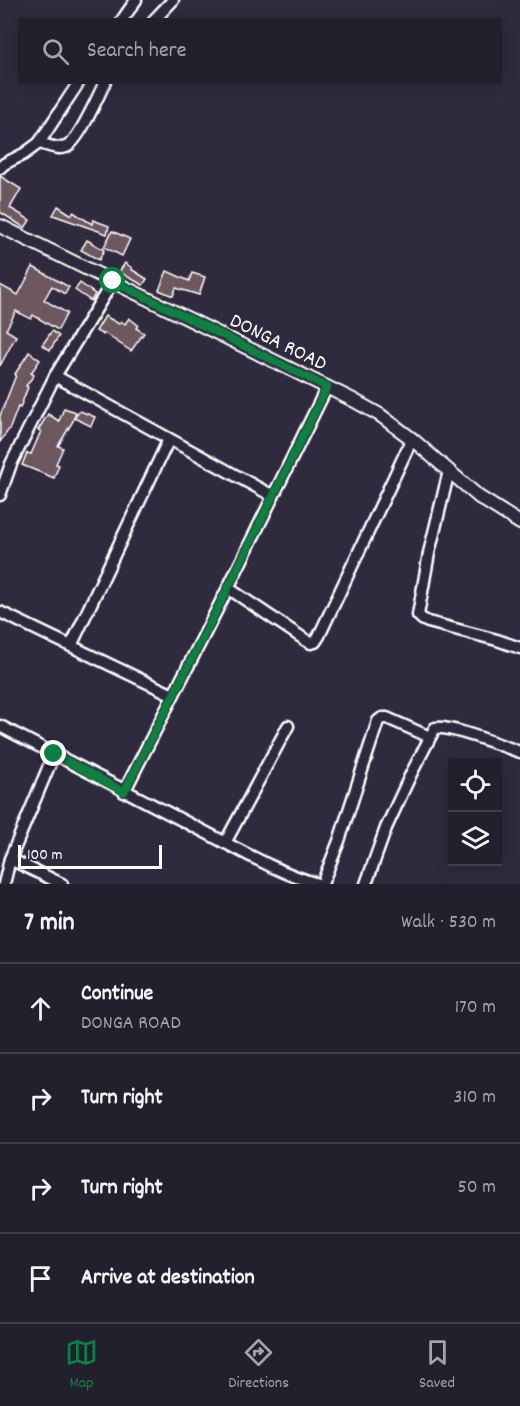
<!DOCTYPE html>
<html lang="en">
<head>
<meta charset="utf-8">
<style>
	body { margin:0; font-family:Dekko,sans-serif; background:#2f2d3a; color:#f1f3f6 }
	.controls { position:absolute; right:18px; bottom:18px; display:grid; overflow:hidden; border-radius:0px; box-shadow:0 3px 15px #0003 }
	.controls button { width:54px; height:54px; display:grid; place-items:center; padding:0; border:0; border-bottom:2px solid #403e4a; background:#23202e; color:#f1f3f6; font:30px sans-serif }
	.scale { position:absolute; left:18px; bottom:15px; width:144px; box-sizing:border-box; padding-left:6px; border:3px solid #fff; border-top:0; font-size:16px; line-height:21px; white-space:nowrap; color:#fff; -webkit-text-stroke:4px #2f2a3d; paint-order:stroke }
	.stop { position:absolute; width:18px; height:18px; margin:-14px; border:4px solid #0b8043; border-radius:50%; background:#fff }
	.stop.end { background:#0b8043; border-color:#fff; box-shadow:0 2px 6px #0008 }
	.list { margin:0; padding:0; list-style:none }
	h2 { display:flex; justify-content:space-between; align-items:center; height:78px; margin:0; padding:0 24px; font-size:26px }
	h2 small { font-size:20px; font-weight:400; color:#a3a3aa }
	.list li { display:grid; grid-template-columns:39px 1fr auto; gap:18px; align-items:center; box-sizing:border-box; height:90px; padding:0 24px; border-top:2px solid #403e4a }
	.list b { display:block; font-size:22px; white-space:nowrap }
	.list p { margin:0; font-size:20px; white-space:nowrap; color:#a3a3aa }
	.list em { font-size:20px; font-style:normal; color:#a3a3aa }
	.icon { flex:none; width:33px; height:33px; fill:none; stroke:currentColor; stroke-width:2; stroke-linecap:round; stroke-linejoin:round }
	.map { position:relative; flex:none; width:520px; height:884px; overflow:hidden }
	.search { position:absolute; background:#23202e; box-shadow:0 3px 15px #0003; left:18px; right:18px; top:18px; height:66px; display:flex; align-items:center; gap:15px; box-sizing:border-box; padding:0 21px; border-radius:0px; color:#a3a3aa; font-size:22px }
	.sheet { height:438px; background:#23202e }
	nav { display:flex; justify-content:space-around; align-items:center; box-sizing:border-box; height:84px; border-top:2px solid #403e4a; background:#23202e; font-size:16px; color:#a3a3aa }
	nav a { display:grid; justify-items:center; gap:3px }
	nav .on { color:#0b8043 }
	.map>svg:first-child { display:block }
</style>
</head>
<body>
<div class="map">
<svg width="520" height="884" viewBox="0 0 520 884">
	<rect width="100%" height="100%" fill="#2f2a3d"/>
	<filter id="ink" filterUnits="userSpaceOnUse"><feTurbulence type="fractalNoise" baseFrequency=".0167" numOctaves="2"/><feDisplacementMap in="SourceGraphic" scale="12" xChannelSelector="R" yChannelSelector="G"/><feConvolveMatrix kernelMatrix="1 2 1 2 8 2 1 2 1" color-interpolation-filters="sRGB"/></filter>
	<g filter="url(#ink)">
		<!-- building -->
		<g fill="#6e585e" stroke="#fff" stroke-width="1.5">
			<polygon points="0,176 21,189 10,208 30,220 25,228 0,212"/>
			<polygon points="58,206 72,215 73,212 92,224 93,220 109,226 107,234 53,215"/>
			<polygon points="112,231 130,239 122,256 104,247"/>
			<polygon points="87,240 104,250 99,260 81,250"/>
			<polygon points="125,263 132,268 131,269 147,279 143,285 119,272"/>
			<polygon points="33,267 69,287 65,294 52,286 44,300 67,313 58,330 33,315 31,319 16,311 6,330 16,336 0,366 0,285 18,295"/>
			<polygon points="167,271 189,281 192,273 205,277 199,295 176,288 173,296 159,290"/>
			<polygon points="80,283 95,294 91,301 75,290"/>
			<polygon points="105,316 119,324 121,321 125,324 129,318 138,325 136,328 144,333 131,351 104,333 103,335 96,331"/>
			<polygon points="52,331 59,336 50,350 42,345"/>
			<polygon points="29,352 40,360 31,373 34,375 26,386 28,387 20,408 18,407 10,428 0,442 0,416 16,375 15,374"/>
			<polygon points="64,408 76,412 73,421 58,446 63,448 56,464 59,465 54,478 22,465 27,453 31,454 41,431 38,430 48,414 59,421"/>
			<polygon points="80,411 95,417 91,426 74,418"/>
		</g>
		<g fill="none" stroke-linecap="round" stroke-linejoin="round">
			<!-- minor casing -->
			<g stroke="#fff" stroke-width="15">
				<g id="minor">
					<polyline points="122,20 136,0"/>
					<polyline points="154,20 173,0"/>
					<path d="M39,143C47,145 58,150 66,147C79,141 98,96 105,82"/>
					<polyline points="0,168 4,164 24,154 39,143 79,82"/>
					<polyline points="55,376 273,496"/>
					<polyline points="449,471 429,553 418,615 422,619 428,622 497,640 520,648"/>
					<polyline points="0,495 11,464 55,376 113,281"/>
					<polyline points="228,588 307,641 311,643 315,642 319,636 412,439"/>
					<polyline points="0,612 173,695"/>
					<polyline points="71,646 169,439"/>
					<path d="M0,726C67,761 134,796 201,830C238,849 278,873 318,884"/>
					<polyline points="124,792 228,588 327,387"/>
					<polyline points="225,843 288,726"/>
					<polyline points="10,859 62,884"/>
					<polyline points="4,884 10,859 54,754"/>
					<polyline points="322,884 339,841 378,721 382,718 387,718 430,737"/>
					<path d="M366,884L386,828L411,774L435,728C451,725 502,746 520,752"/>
				</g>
			</g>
			<!-- tertiary casing -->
			<g stroke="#fff" stroke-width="16">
				<polyline id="tertiary" points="0,226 353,400 380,415 412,439 479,497 520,523"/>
			</g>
			<!-- minor -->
			<use href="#minor" stroke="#2f2a3d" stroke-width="10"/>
			<!-- tertiary -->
			<use href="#tertiary" stroke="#2f2a3d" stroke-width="12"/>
		</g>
	</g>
	<g fill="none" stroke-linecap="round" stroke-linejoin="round" filter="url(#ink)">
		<!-- route -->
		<polyline stroke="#0b8043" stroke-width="8" points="54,754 124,792 228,588 327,387 113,281"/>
	</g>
	<g text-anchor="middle" stroke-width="6" stroke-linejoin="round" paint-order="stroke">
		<!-- street labels -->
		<g font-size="21" fill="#fff" stroke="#2f2a3d">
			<text transform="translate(279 341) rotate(26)" y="7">DONGA ROAD</text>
		</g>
	</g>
</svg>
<div class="controls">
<button><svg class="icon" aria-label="locate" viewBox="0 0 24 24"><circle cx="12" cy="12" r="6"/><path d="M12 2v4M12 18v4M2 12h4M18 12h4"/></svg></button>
<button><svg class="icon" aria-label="layers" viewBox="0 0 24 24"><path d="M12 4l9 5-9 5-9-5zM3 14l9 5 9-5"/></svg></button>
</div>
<div class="scale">100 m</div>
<div class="stop" style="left:113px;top:281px"></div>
<div class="stop end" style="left:54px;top:754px"></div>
<div class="search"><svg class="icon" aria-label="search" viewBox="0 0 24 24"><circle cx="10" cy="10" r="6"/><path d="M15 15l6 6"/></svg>Search here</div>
</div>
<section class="sheet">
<h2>7 min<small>Walk · 530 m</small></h2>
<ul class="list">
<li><svg class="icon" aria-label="ahead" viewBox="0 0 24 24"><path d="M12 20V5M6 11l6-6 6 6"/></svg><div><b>Continue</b><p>DONGA ROAD</p></div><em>170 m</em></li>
<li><svg class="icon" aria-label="right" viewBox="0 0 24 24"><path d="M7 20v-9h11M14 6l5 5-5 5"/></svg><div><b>Turn right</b></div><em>310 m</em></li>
<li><svg class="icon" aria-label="right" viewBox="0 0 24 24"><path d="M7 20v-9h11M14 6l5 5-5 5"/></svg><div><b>Turn right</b></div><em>50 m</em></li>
<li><svg class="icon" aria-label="arrive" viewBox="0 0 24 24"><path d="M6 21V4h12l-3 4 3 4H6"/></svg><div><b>Arrive at destination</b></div></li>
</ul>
</section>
<nav>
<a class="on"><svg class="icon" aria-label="map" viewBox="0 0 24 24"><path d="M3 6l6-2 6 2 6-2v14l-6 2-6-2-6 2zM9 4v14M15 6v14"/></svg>Map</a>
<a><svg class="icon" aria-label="directions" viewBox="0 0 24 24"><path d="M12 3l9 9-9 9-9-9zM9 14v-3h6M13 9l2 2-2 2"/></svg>Directions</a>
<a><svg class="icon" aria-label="saved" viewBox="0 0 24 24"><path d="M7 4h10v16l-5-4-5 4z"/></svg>Saved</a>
</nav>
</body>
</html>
